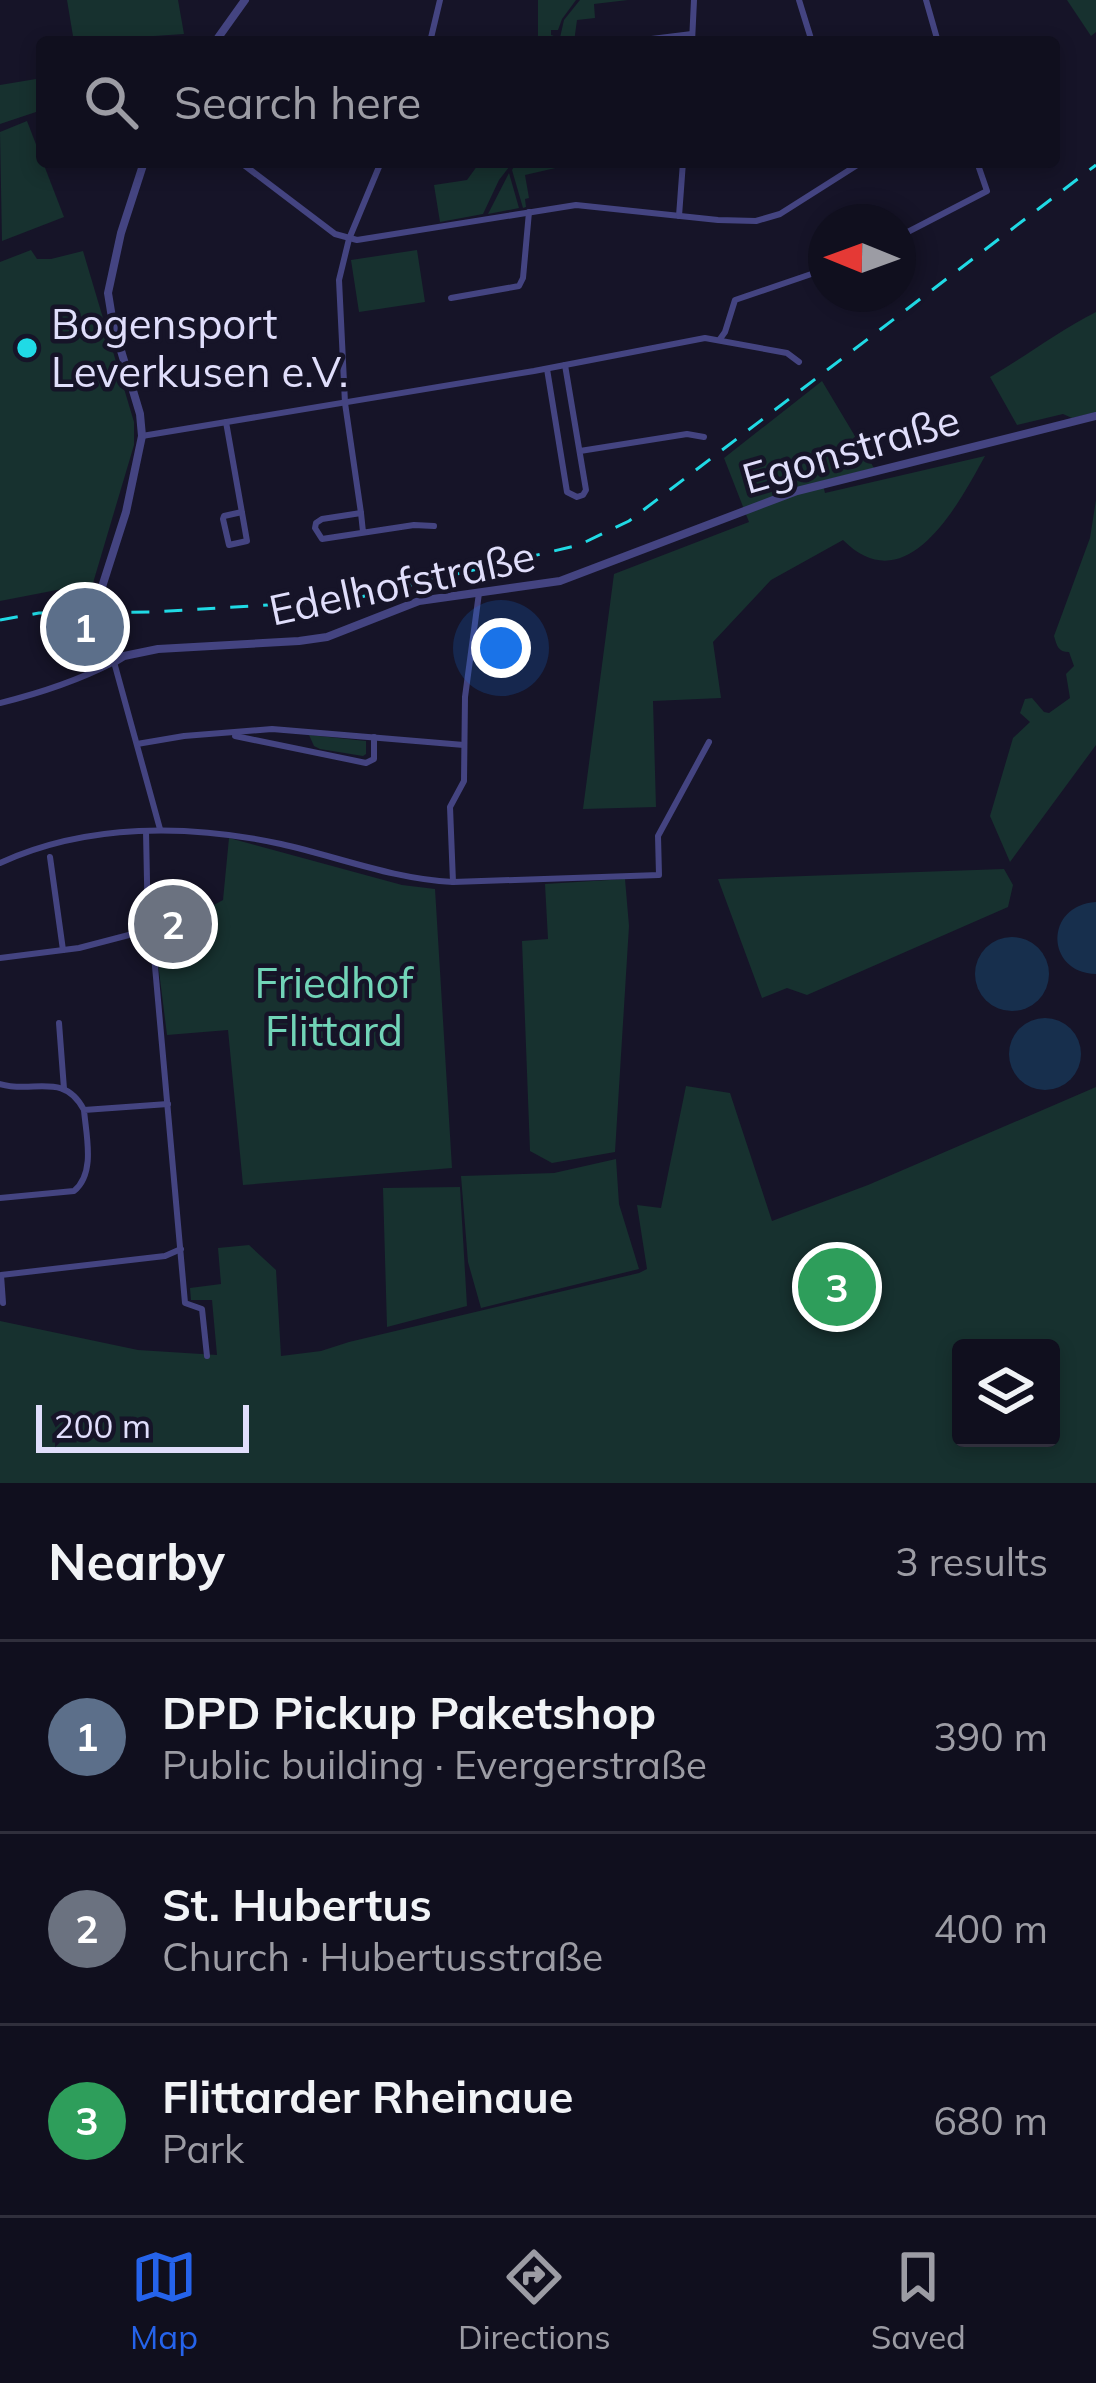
<!DOCTYPE html>
<html lang="en">
<head>
<meta charset="utf-8">
<style>
	body { margin:0; font-family:Mulish,sans-serif; background:#1e1d2b; color:#f1f3f6 }
	.controls { position:absolute; right:36px; bottom:36px; display:grid; overflow:hidden; border-radius:12px; box-shadow:0 6px 18px #0003 }
	.controls button { width:108px; height:108px; display:grid; place-items:center; padding:0; border:0; border-bottom:3px solid #302f3c; background:#100f1e; color:#f1f3f6; font:60px sans-serif }
	.compass { position:absolute; left:808px; top:204px; width:108px; height:108px; border-radius:50%; background:#100f1e; box-shadow:0 6px 18px #0003; rotate:271deg }
	.scale { position:absolute; left:36px; bottom:30px; width:213px; box-sizing:border-box; padding-left:12px; border:6px solid #e0defb; border-top:0; font-size:33px; line-height:42px; white-space:nowrap; color:#e0defb; -webkit-text-stroke:9px #161428; paint-order:stroke }
	.you { position:absolute; left:501px; top:648px; width:42px; height:42px; margin:-30px; border:9px solid #fff; border-radius:50%; background:#1a73e8; box-shadow:0 0 0 18px #1a73e833 }
	.badge { display:grid; place-items:center; width:78px; height:78px; border-radius:50%; background:#2563eb; color:#fff; font-size:39px; font-weight:700 }
	.pin { position:absolute; translate:-50% -50%; border:6px solid #fff; box-shadow:0 3px 12px #0006 }
	.list { margin:0; padding:0; list-style:none }
	h2 { display:flex; justify-content:space-between; align-items:center; height:156px; margin:0; padding:0 48px; font-size:51px }
	h2 small { font-size:39px; font-weight:400; color:#9c9ca4 }
	.list li { display:grid; grid-template-columns:78px 1fr auto; gap:36px; align-items:center; box-sizing:border-box; height:192px; padding:0 48px; border-top:3px solid #302f3c }
	.list b { display:block; font-size:45px; white-space:nowrap }
	.list p { margin:0; font-size:39px; white-space:nowrap; color:#9c9ca4 }
	.list em { font-size:39px; font-style:normal; color:#9c9ca4 }
	.icon { flex:none; width:66px; height:66px; fill:none; stroke:currentColor; stroke-width:2; stroke-linecap:round; stroke-linejoin:round }
	.map { position:relative; flex:none; width:1096px; height:1483px; overflow:hidden }
	.search { position:absolute; background:#100f1e; box-shadow:0 6px 18px #0003; left:36px; right:36px; top:36px; height:132px; display:flex; align-items:center; gap:30px; box-sizing:border-box; padding:0 42px; border-radius:12px; color:#9c9ca4; font-size:45px }
	.sheet { height:732px; background:#100f1e }
	nav { display:flex; justify-content:space-around; align-items:center; box-sizing:border-box; height:168px; border-top:3px solid #302f3c; background:#100f1e; font-size:33px; color:#9c9ca4 }
	nav a { display:grid; justify-items:center; gap:6px }
	nav .on { color:#2563eb }
	.map>svg:first-child { display:block }
</style>
</head>
<body>
<div class="map">
<svg width="1096" height="1483" viewBox="0 0 1096 1483">
	<rect width="100%" height="100%" fill="#161428"/>
	<!-- green -->
	<g fill="#17312f" fill-rule="evenodd">
		<polygon points="67,0 178,0 184,34 154,36 131,42 74,42"/>
		<polygon points="538,0 576,0 562,19 558,30 551,30 551,35 557,37 556,42 538,42"/>
		<polygon points="580,0 628,0 594,4 595,18 577,20 574,42 559,42 564,20"/>
		<polygon points="1067,0 1096,0 1096,32 1091,36"/>
		<polygon points="42,78 42,110 0,124 0,85"/>
		<polygon points="27,121 64,217 2,241 0,132"/>
		<polygon points="480,162 513,162 499,180 483,214 440,222 434,185 467,180"/>
		<polygon points="517,162 572,162 573,164 525,175 529,198 525,199 526,207 523,208 512,170"/>
		<polygon points="509,173 519,208 488,214"/>
		<polygon points="31,250 37,259 51,259 83,251 134,422 134,445 93,583 0,601 0,262"/>
		<polygon points="417,250 425,302 359,312 351,260"/>
		<path d="M1096,312V412L1072,418L1063,414L1017,425L990,377C1026,356 1059,331 1096,312Z"/>
		<path d="M822,381L874,468L822,481L825,493L985,456C959,503 907,604 843,540L771,580L713,642L721,698L653,701L656,807L583,809L614,574L749,522L724,458Z"/>
		<path d="M1096,500V745L1010,862L990,816L1013,738L1030,722L1020,713L1025,699L1032,698L1044,712L1049,713L1070,698L1066,674L1074,666L1069,652C1058,652 1057,646 1054,636L1090,538Z"/>
		<polygon points="309,735 366,741 366,754 363,756 320,749 314,746"/>
		<path d="M229,838L402,885L435,889L452,1168L243,1185L228,1030L167,1035L156,947V936C173,945 185,939 199,930L201,912L223,900Z"/>
		<polygon points="1004,869 1013,885 1008,907 807,995 787,988 762,998 718,879"/>
		<polygon points="625,879 629,926 615,1152 552,1163 530,1151 522,941 548,939 545,884"/>
		<path d="M686,1086L730,1093L772,1221L868,1185L1096,1087V1483H0V1321L138,1350L217,1355L212,1300H191L190,1288L221,1284L218,1248L249,1245L276,1270L281,1356L321,1351L349,1342L639,1273L647,1269L637,1205L661,1208ZM961,1348H1051V1438H961Z"/>
		<polygon points="616,1159 619,1204 639,1269 481,1308 468,1262 461,1176 554,1173"/>
		<polygon points="460,1187 467,1306 387,1327 383,1188"/>
	</g>
	<!-- water -->
	<g fill="#172f4d">
		<path d="M1096,902V974C1045,973 1044,905 1096,902Z"/>
		<circle cx="1012" cy="974" r="37"/>
		<circle cx="1045" cy="1054" r="36"/>
	</g>
	<g fill="none" stroke-linecap="round" stroke-linejoin="round">
		<!-- minor -->
		<g stroke="#444481" stroke-width="6">
			<polyline points="799,0 812,42"/>
			<polyline points="926,0 938,42"/>
			<polyline points="430,42 440,0"/>
			<polyline points="627,42 692,34"/>
			<polyline points="692,42 694,0"/>
			<polyline points="240,162 335,234 357,240 576,205 718,220 756,221 780,214 862,162"/>
			<polyline points="679,216 683,162"/>
			<polyline points="898,237 987,191 977,162"/>
			<polyline points="451,298 519,286 523,278 529,212"/>
			<polyline points="720,339 725,332 735,300 826,269"/>
			<polyline points="547,369 567,492 577,497 583,495 586,490 565,365"/>
			<polyline points="226,422 247,541 229,545 223,519 224,516 242,512"/>
			<polyline points="142,436 534,371 705,338 787,353 799,362"/>
			<polyline points="580,451 687,434 704,437"/>
			<polyline points="361,513 345,403 339,280 349,239 381,162"/>
			<polyline points="363,532 361,513 322,519 316,523 315,528 322,539 414,525 434,526"/>
			<path d="M0,703C41,693 77,681 114,662L160,829"/>
			<polyline points="235,736 366,763 374,759 374,737"/>
			<polyline points="137,744 184,736 272,729 464,745"/>
			<polyline points="146,831 148,930 154,955 185,1303 202,1309 207,1356"/>
			<polyline points="50,857 63,950"/>
			<path d="M0,863C87,823 189,824 281,844C339,857 393,879 453,882L659,875L658,836L709,742"/>
			<polyline points="453,882 450,807 464,781 465,697 479,593"/>
			<polyline points="0,958 79,948 148,930"/>
			<polyline points="59,1023 64,1089"/>
			<path d="M0,1084C32,1094 64,1071 84,1110"/>
			<path d="M0,1198L74,1191C96,1173 86,1135 84,1110L168,1104"/>
			<polyline points="3,1303 1,1275 165,1256 181,1249"/>
		</g>
		<!-- tertiary -->
		<g stroke="#444481" stroke-width="8">
			<polyline points="215,42 245,0"/>
			<polyline points="144,162 121,233 108,293 113,324 140,414 142,436 126,512 101,590 101,612 114,662 124,656 158,649 299,641 327,637 419,601 560,581 797,491 1096,416"/>
		</g>
		<!-- rail -->
		<polyline stroke="#20dae5" stroke-width="3" stroke-dasharray="18 15" stroke-linecap="butt" points="0,620 39,613 154,612 348,600 579,545 629,521 1096,165"/>
	</g>
	<!-- markers -->
	<circle fill="#20dae5" stroke="#161428" stroke-width="4.5" cx="27" cy="348" r="12"/>
	<g text-anchor="middle" stroke-width="9" stroke-linejoin="round" paint-order="stroke">
		<!-- poi labels -->
		<g font-size="42" fill="#e0defb" stroke="#161428" text-anchor="start">
			<text x="51" y="339">Bogensport<tspan x="51" dy="48">Leverkusen e.V.</tspan></text>
		</g>
		<!-- street labels -->
		<g font-size="42" fill="#e0defb" stroke="#161428">
			<text transform="translate(851 449) rotate(-16)" y="15">Egonstraße</text>
			<text transform="translate(402 583) rotate(-12)" y="15">Edelhofstraße</text>
		</g>
		<!-- park labels -->
		<g font-size="42" fill="#71d4b7" stroke="#161428">
			<text x="334" y="998">Friedhof<tspan x="334" dy="48">Flittard</tspan></text>
		</g>
	</g>
</svg>
<div class="controls">
<button><svg class="icon" aria-label="layers" viewBox="0 0 24 24"><path d="M12 4l9 5-9 5-9-5zM3 14l9 5 9-5"/></svg></button>
</div>
<svg class="compass" viewBox="-18 -18 36 36"><path d="M0-13l5 13h-10z" fill="#e53935"/><path d="M0 13l5-13h-10z" fill="#9c9ca4"/></svg>
<div class="scale">200 m</div>
<div class="you"></div>
<div class="pin badge" style="left:85px;top:627px;background:#5c6f8a">1</div>
<div class="pin badge" style="left:173px;top:924px;background:#6b7280">2</div>
<div class="pin badge" style="left:837px;top:1287px;background:#2e9e5b">3</div>
<div class="search"><svg class="icon" aria-label="search" viewBox="0 0 24 24"><circle cx="10" cy="10" r="6"/><path d="M15 15l6 6"/></svg>Search here</div>
</div>
<section class="sheet">
<h2>Nearby<small>3 results</small></h2>
<ul class="list">
<li><span class="badge" style="background:#5c6f8a">1</span><div><b>DPD Pickup Paketshop</b><p>Public building · Evergerstraße</p></div><em>390 m</em></li>
<li><span class="badge" style="background:#6b7280">2</span><div><b>St. Hubertus</b><p>Church · Hubertusstraße</p></div><em>400 m</em></li>
<li><span class="badge" style="background:#2e9e5b">3</span><div><b>Flittarder Rheinaue</b><p>Park</p></div><em>680 m</em></li>
</ul>
</section>
<nav>
<a class="on"><svg class="icon" aria-label="map" viewBox="0 0 24 24"><path d="M3 6l6-2 6 2 6-2v14l-6 2-6-2-6 2zM9 4v14M15 6v14"/></svg>Map</a>
<a><svg class="icon" aria-label="directions" viewBox="0 0 24 24"><path d="M12 3l9 9-9 9-9-9zM9 14v-3h6M13 9l2 2-2 2"/></svg>Directions</a>
<a><svg class="icon" aria-label="saved" viewBox="0 0 24 24"><path d="M7 4h10v16l-5-4-5 4z"/></svg>Saved</a>
</nav>
</body>
</html>
